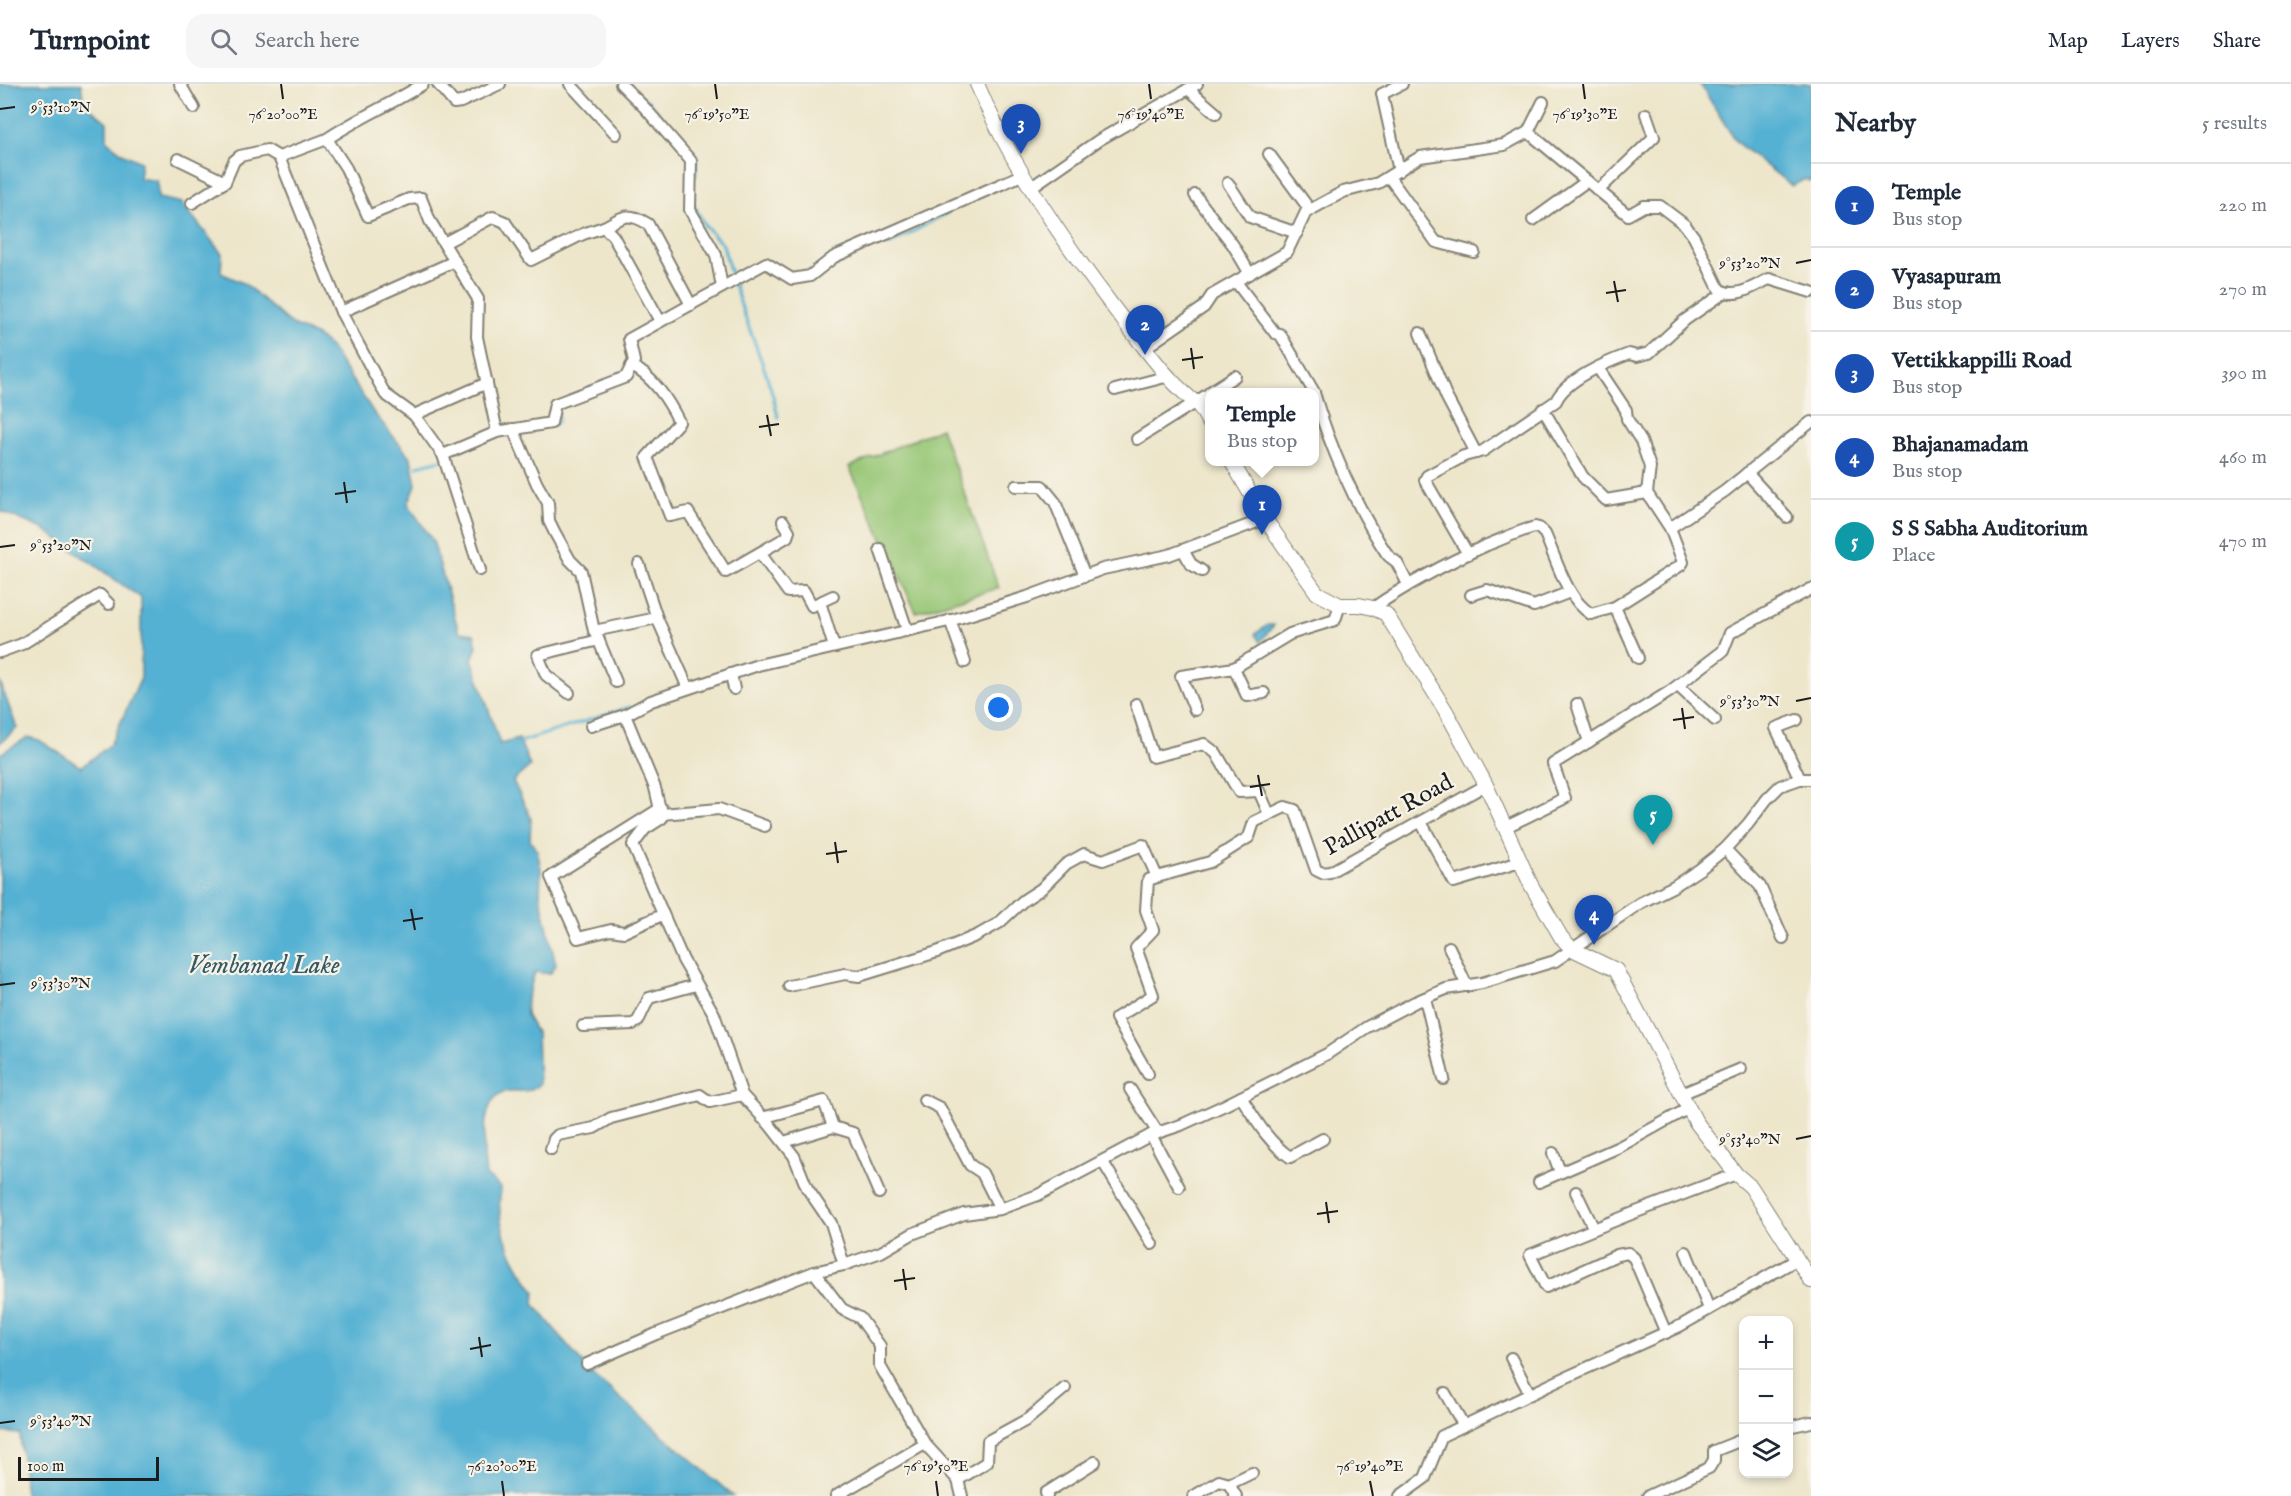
<!DOCTYPE html>
<html lang="en">
<head>
<meta charset="utf-8">
<style>
	body { margin:0; font-family:"IM FELL English",serif; background:#f6f6f7; color:#1f2937 }
	.controls { position:absolute; right:18px; bottom:18px; display:grid; overflow:hidden; border-radius:12px; box-shadow:0 3px 9px #0003 }
	.controls button { width:54px; height:54px; display:grid; place-items:center; padding:0; border:0; border-bottom:2px solid #e0e1e3; background:#fff; color:#1f2937; font:30px sans-serif }
	.scale { position:absolute; left:18px; bottom:15px; width:141px; box-sizing:border-box; padding-left:6px; border:3px solid #1c1c1c; border-top:0; font-size:16px; line-height:21px; white-space:nowrap; color:#1c1c1c; -webkit-text-stroke:4px #f7f3e8; paint-order:stroke }
	.you { position:absolute; left:999px; top:624px; width:21px; height:21px; margin:-15px; border:4px solid #fff; border-radius:50%; background:#1a73e8; box-shadow:0 0 0 9px #1a73e833 }
	.badge { display:grid; place-items:center; width:39px; height:39px; border-radius:50%; background:#2563eb; color:#fff; font-size:20px; font-weight:700 }
	.pin { position:absolute; translate:-50% -50px; filter:drop-shadow(0 2px 3px #0008) }
	.pin::after { content:''; position:absolute; top:32px; width:21px; height:18px; background:inherit; clip-path:polygon(0 0,100% 0,50% 100%) }
	.popup { position:absolute; left:1205px; top:304px; width:114px; height:78px; box-sizing:border-box; display:grid; place-content:center; border-radius:12px; background:#fff; filter:drop-shadow(0 2px 4px #0005); font-size:20px; white-space:nowrap; color:#747a83 }
	.popup b { font-size:22px; color:#1f2937 }
	.popup::after { content:''; position:absolute; left:50%; top:100%; margin-left:-12px; border:12px solid transparent; border-top-color:#fff }
	.list { margin:0; padding:0; list-style:none }
	h2 { display:flex; justify-content:space-between; align-items:center; height:78px; margin:0; padding:0 24px; font-size:26px }
	h2 small { font-size:20px; font-weight:400; color:#747a83 }
	.list li { display:grid; grid-template-columns:39px 1fr auto; gap:18px; align-items:center; box-sizing:border-box; height:84px; padding:0 24px; border-top:2px solid #e0e1e3 }
	.list b { display:block; font-size:22px; white-space:nowrap }
	.list p { margin:0; font-size:20px; white-space:nowrap; color:#747a83 }
	.list em { font-size:20px; font-style:normal; color:#747a83 }
	.icon { flex:none; width:33px; height:33px; fill:none; stroke:currentColor; stroke-width:2; stroke-linecap:round; stroke-linejoin:round }
	.map { position:relative; flex:none; width:1811px; height:1412px; overflow:hidden }
	header { display:flex; align-items:center; gap:36px; box-sizing:border-box; height:84px; padding:0 30px; background:#fff; border-bottom:2px solid #e0e1e3 }
	header strong { font-size:28px }
	nav { display:flex; gap:33px; margin-inline-start:auto; font-size:21px }
	.search { width:420px; height:54px; background:#f6f6f7; display:flex; align-items:center; gap:15px; box-sizing:border-box; padding:0 21px; border-radius:18px; color:#747a83; font-size:22px }
	main { display:flex }
	aside { flex:1; background:#fff }
	.map>svg:first-child { display:block }
</style>
</head>
<body>
<header>
<strong>Turnpoint</strong>
<div class="search"><svg class="icon" aria-label="search" viewBox="0 0 24 24"><circle cx="10" cy="10" r="6"/><path d="M15 15l6 6"/></svg>Search here</div>
<nav><a>Map</a><a>Layers</a><a>Share</a></nav>
</header>
<main>
<div class="map">
<svg width="1811" height="1412" viewBox="0 0 1811 1412">
	<rect width="100%" height="100%" fill="#f7f3e8"/>
	<filter id="ink" filterUnits="userSpaceOnUse"><feTurbulence type="fractalNoise" baseFrequency=".0167" numOctaves="2"/><feDisplacementMap in="SourceGraphic" scale="12" xChannelSelector="R" yChannelSelector="G"/><feConvolveMatrix kernelMatrix="1 2 1 2 8 2 1 2 1" color-interpolation-filters="sRGB"/></filter>
	<filter id="wash" filterUnits="userSpaceOnUse"><feTurbulence type="fractalNoise" baseFrequency=".008" numOctaves="4" result="noise"/><feDisplacementMap in="SourceGraphic" scale="24" xChannelSelector="R" yChannelSelector="G"/><feGaussianBlur stdDeviation="1.35" result="paint"/><feColorMatrix in="noise" values="0 0 0 0 0 0 0 0 0 0 0 0 0 0 0 0 0 1.4 0 .05"/><feComposite in="paint" operator="in"/></filter>
	<g filter="url(#wash)">
		<rect width="100%" height="100%" fill="#ede6cb"/>
		<!-- green -->
		<polygon fill="#96c675" stroke="#597148" stroke-width="1.5" points="941,344 999,504 916,528 849,383"/>
		<!-- water -->
		<g fill="#55b1d3" stroke="#386678" stroke-width="1.5">
			<path d="M0,0H81L84,19L107,38V57L124,70L141,78L139,94L157,97L158,114L182,119L222,170L221,189L245,200L292,241L317,252L330,263L374,329L411,374L416,401L408,420L433,457L459,548L474,550L477,563L472,575L500,660L519,655L530,682L513,697L531,734L530,757L537,766L541,785L540,811L556,881L550,890L535,888L527,914L526,931L537,950L539,1001C524,1012 519,1004 504,1008C480,1014 483,1072 486,1091L501,1104C494,1141 513,1178 535,1207L534,1220L589,1287L733,1412H25L20,1350L0,1348V670L28,653L39,656L81,683L110,661L141,594V514L43,445L0,427Z"/>
			<polygon points="1700,0 1811,0 1811,98 1805,95 1792,102 1736,58"/>
			<polygon points="1268,541 1274,541 1260,558 1255,550"/>
			<polygon points="0,598 17,644 0,659"/>
		</g>
		<g fill="none" stroke-linecap="round" stroke-linejoin="round">
			<!-- stream -->
			<g stroke="#55b1d3" stroke-width="3">
				<polyline points="638,10 648,17 697,73 696,91"/>
				<polyline points="694,121 705,142 723,161 732,194"/>
				<polyline points="878,158 889,161 947,129"/>
				<path d="M734,200C747,244 769,288 778,333"/>
				<polyline points="554,341 558,337 558,329"/>
				<polyline points="417,382 441,376"/>
				<polyline points="523,657 630,623"/>
			</g>
		</g>
	</g>
	<g filter="url(#ink)">
		<g fill="none" stroke-linecap="round" stroke-linejoin="round">
			<!-- minor casing -->
			<g stroke="#848174" stroke-width="14">
				<g id="minor">
					<polyline points="180,0 194,24"/>
					<path d="M423,0C392,20 358,34 327,55L346,84L368,132L409,115L421,114L430,137L478,215L477,253L497,348"/>
					<polyline points="438,0 454,19 461,18 500,0"/>
					<polyline points="570,0 616,50"/>
					<polyline points="621,0 645,24 691,77 690,126 716,171 722,203"/>
					<polyline points="1188,5 1216,29"/>
					<path d="M1528,48L1628,131L1644,122H1660L1685,141L1694,153L1719,205C1735,216 1754,202 1769,195L1811,208"/>
					<polyline points="1269,70 1310,126"/>
					<polyline points="279,73 341,228 385,310 414,331"/>
					<polyline points="178,75 225,98"/>
					<polyline points="1399,87 1382,10 1402,0"/>
					<polyline points="1389,93 1436,158 1474,168"/>
					<polyline points="1228,99 1250,133 1297,149"/>
					<polyline points="1030,104 1099,56 1197,0"/>
					<polyline points="1598,107 1654,53 1646,30"/>
					<polyline points="1195,111 1233,161 1250,190"/>
					<polyline points="192,119 225,98 234,77 240,72 267,66 279,73 327,55"/>
					<polyline points="1533,136 1587,97"/>
					<path d="M604,143C623,133 627,127 648,140L691,221"/>
					<polyline points="444,159 493,133 505,138 531,176 583,150 604,143 613,152 660,237"/>
					<polyline points="1236,198 1275,249 1280,250 1314,308"/>
					<polyline points="341,228 455,177"/>
					<polyline points="1420,249 1447,314 1476,369"/>
					<polyline points="1145,264 1204,223 1212,211 1287,168 1306,128 1310,126 1343,108 1378,99 1420,73 1504,61 1528,48 1543,18"/>
					<path d="M631,282C652,291 669,317 679,338L647,373L670,432L688,428L726,488L787,453L789,447L783,437"/>
					<polyline points="1598,284 1626,326 1627,335 1641,357 1650,383 1647,409 1670,444"/>
					<polyline points="1115,306 1169,292"/>
					<polyline points="1210,308 1235,292"/>
					<path d="M1314,309C1329,361 1357,425 1387,470C1390,475 1395,475 1397,479C1401,486 1404,493 1408,500"/>
					<polyline points="1543,325 1583,393 1606,416 1647,409"/>
					<polyline points="513,345 537,400 548,419 549,437 555,449 570,476 581,487 594,547 657,534 688,604"/>
					<polyline points="1137,355 1210,309"/>
					<polyline points="443,371 497,348 551,339 555,320 626,293 634,277 629,255 766,179 792,195 810,192 834,173 1022,91"/>
					<polyline points="1747,389 1787,433"/>
					<polyline points="1016,402 1042,402 1055,418 1085,492"/>
					<polyline points="880,465 907,546"/>
					<polyline points="1183,466 1191,480 1202,487"/>
					<polyline points="760,469 788,508 804,507 812,522 820,518 834,563"/>
					<path d="M1468,470L1425,396L1427,392L1464,372L1483,367L1556,317C1565,296 1607,278 1629,270L1637,272L1649,269L1685,236L1724,209"/>
					<polyline points="639,480 657,534"/>
					<polyline points="480,486 443,371 414,331 487,299"/>
					<polyline points="1471,511 1487,506 1534,522 1570,508"/>
					<polyline points="820,518 833,512"/>
					<polyline points="1615,523 1638,574"/>
					<path d="M1373,524C1409,499 1447,479 1487,461C1503,455 1519,447 1535,443L1539,444L1545,450C1557,477 1566,514 1591,530L1615,523L1681,481L1683,478L1670,444L1725,407L1811,338"/>
					<polyline points="950,536 965,578"/>
					<polyline points="596,550 616,598"/>
					<polyline points="0,568 22,560 100,511 109,520"/>
					<polyline points="1234,584 1290,550 1335,536 1340,521"/>
					<polyline points="731,590 734,605"/>
					<polyline points="1678,602 1715,636"/>
					<polyline points="569,609 546,591 538,571 599,556"/>
					<polyline points="1136,620 1153,673 1204,660 1216,669 1239,708 1259,707 1269,730"/>
					<polyline points="1577,620 1589,658"/>
					<polyline points="1195,626 1181,592 1234,584 1247,612 1264,609"/>
					<polyline points="1797,636 1776,644 1800,695"/>
					<polyline points="591,642 625,631"/>
					<polyline points="661,724 551,793 578,854 611,846 624,848 662,831"/>
					<polyline points="662,730 719,725 765,742"/>
					<polyline points="1421,738 1454,798 1520,778"/>
					<polyline points="1506,743 1565,714 1553,680 1669,608 1723,567 1730,549 1811,505"/>
					<polyline points="1725,765 1760,802 1783,854"/>
					<polyline points="1449,863 1467,902"/>
					<polyline points="789,902 845,890 859,892 937,868 978,851 999,839 1024,816 1041,805 1066,780 1084,770 1103,776 1143,761 1157,793 1210,778 1249,753 1254,738 1285,723 1295,726 1316,786 1322,789 1330,788 1486,701"/>
					<polyline points="1425,914 1444,995"/>
					<polyline points="583,942 633,940 638,937 649,914 696,901"/>
					<polyline points="1148,990 1116,934 1153,911 1136,864 1153,846 1146,826 1148,796 1157,793"/>
					<polyline points="1130,1005 1158,1049"/>
					<polyline points="1681,1010 1741,985"/>
					<path d="M1241,1013C1255,1035 1268,1058 1290,1073L1323,1055"/>
					<polyline points="924,1016 940,1024 970,1081 982,1089 1000,1125"/>
					<polyline points="762,1034 824,1017 833,1043"/>
					<polyline points="1151,1051 1179,1103"/>
					<polyline points="784,1058 833,1043 853,1049 879,1109"/>
					<polyline points="551,1065 554,1055 558,1051 594,1044 611,1034 700,1011 710,1018 742,1011"/>
					<polyline points="1553,1069 1560,1088"/>
					<polyline points="1103,1078 1152,1160"/>
					<polyline points="1539,1098 1619,1063 1689,1024"/>
					<polyline points="1576,1108 1594,1145"/>
					<polyline points="1686,1168 1709,1225"/>
					<polyline points="844,1181 831,1139 807,1104 794,1072 769,1040 742,1011 714,930 683,876 633,761 645,745 662,734 655,704 625,631 651,617 758,581 949,537 1027,513 1103,485 1169,471 1265,435"/>
					<polyline points="814,1188 842,1225 860,1234 880,1262 880,1282 925,1360 958,1396 962,1412"/>
					<polyline points="1666,1249 1634,1174 1628,1169 1617,1171 1546,1203 1530,1171 1631,1130 1736,1090"/>
					<polyline points="1511,1274 1530,1310"/>
					<polyline points="587,1280 656,1250 814,1188 844,1181 881,1168 912,1150 964,1130 1000,1125 1038,1111 1151,1051 1181,1041 1225,1021 1327,970 1367,943 1415,918 1446,905 1482,899 1555,877 1640,819 1674,802 1700,785 1725,765 1748,740 1767,715 1780,702 1800,695 1811,695"/>
					<polyline points="1445,1309 1464,1342"/>
					<polyline points="1788,1343 1811,1338"/>
					<polyline points="958,1396 987,1378 988,1357 1028,1335 1065,1304"/>
					<polyline points="1229,1400 1252,1389"/>
					<polyline points="836,1412 925,1360"/>
					<polyline points="1047,1412 1046,1409 1095,1378"/>
					<polyline points="1194,1412 1219,1397 1229,1400 1236,1412"/>
					<polyline points="1400,1412 1425,1394 1442,1352 1558,1297 1680,1242 1796,1176"/>
					<polyline points="1648,1412 1709,1384 1714,1376 1714,1367 1744,1355"/>
				</g>
			</g>
			<!-- major casing -->
			<g stroke="#848174" stroke-width="16">
				<g id="major">
					<path d="M977,0C1018,98 1085,188 1151,272C1164,289 1181,307 1198,321C1203,326 1206,335 1210,340"/>
					<polyline points="1232,378 1265,435 1317,509 1340,521 1359,521 1373,524 1386,530 1447,629 1486,701 1531,801 1561,853 1572,865 1616,886 1696,1038 1736,1090 1751,1103 1811,1197"/>
				</g>
			</g>
			<!-- minor -->
			<use href="#minor" stroke="#fff" stroke-width="10"/>
			<!-- major -->
			<use href="#major" stroke="#fff" stroke-width="14"/>
		</g>
	</g>
	<!-- ticks -->
	<path fill="none" stroke="#1c1c1c" stroke-width="2" d="M281,0L283,15M715,0L717,15M1149,0L1151,15M1583,0L1585,15M0,25L15,23M1796,179L1811,176M1614,197L1618,218M1606,209L1626,206M1191,264L1194,285M1182,276L1203,273M767,331L771,352M759,343L779,340M344,398L347,419M335,410L356,407M0,463L15,461M1796,617L1811,614M1682,624L1685,645M1673,636L1694,633M1258,691L1262,712M1250,703L1270,700M835,758L838,779M826,770L847,767M411,825L415,846M403,837L423,834M0,901L15,899M1796,1055L1811,1052M1326,1118L1329,1139M1317,1130L1338,1127M903,1185L906,1206M894,1197L915,1194M479,1253L482,1273M470,1265L491,1261M0,1339L15,1337M502,1397L504,1412M936,1397L938,1412M1370,1397L1373,1412"/>
	<g text-anchor="middle" stroke-width="4.5" stroke-linejoin="round" paint-order="stroke">
		<!-- street labels -->
		<g font-size="24" fill="#1c1c1c" stroke="#f7f3e8">
			<text transform="translate(1388 730) rotate(-29)" y="8">Pallipatt Road</text>
		</g>
		<!-- water labels -->
		<g font-size="26" font-style="italic" fill="#335865" stroke="#f7f3e8">
			<text x="264" y="889">Vembanad Lake</text>
		</g>
	</g>
	<g font-size="15" text-anchor="middle" fill="#1c1c1c" stroke="#f7f3e8" stroke-width="4.5" stroke-linejoin="round" paint-order="stroke">
		<text x="61" y="28">9°53'10"N</text>
		<text x="283" y="35">76°20'00"E</text>
		<text x="717" y="35">76°19'50"E</text>
		<text x="1151" y="35">76°19'40"E</text>
		<text x="1585" y="35">76°19'30"E</text>
		<text x="1750" y="184">9°53'20"N</text>
		<text x="61" y="466">9°53'20"N</text>
		<text x="1750" y="622">9°53'30"N</text>
		<text x="61" y="904">9°53'30"N</text>
		<text x="1750" y="1060">9°53'40"N</text>
		<text x="61" y="1342">9°53'40"N</text>
		<text x="502" y="1387">76°20'00"E</text>
		<text x="936" y="1387">76°19'50"E</text>
		<text x="1370" y="1387">76°19'40"E</text>
	</g>
</svg>
<div class="controls">
<button>+</button>
<button>−</button>
<button><svg class="icon" aria-label="layers" viewBox="0 0 24 24"><path d="M12 4l9 5-9 5-9-5zM3 14l9 5 9-5"/></svg></button>
</div>
<div class="scale">100 m</div>
<div class="you"></div>
<div class="pin badge" style="left:1262px;top:451px;background:#1a4fb4">1</div>
<div class="popup"><b>Temple</b>Bus stop</div>
<div class="pin badge" style="left:1145px;top:271px;background:#1a4fb4">2</div>
<div class="pin badge" style="left:1021px;top:70px;background:#1a4fb4">3</div>
<div class="pin badge" style="left:1594px;top:861px;background:#1a4fb4">4</div>
<div class="pin badge" style="left:1653px;top:761px;background:#0f9aa8">5</div>
</div>
<aside>
<h2>Nearby<small>5 results</small></h2>
<ul class="list">
<li><span class="badge" style="background:#1a4fb4">1</span><div><b>Temple</b><p>Bus stop</p></div><em>220 m</em></li>
<li><span class="badge" style="background:#1a4fb4">2</span><div><b>Vyasapuram</b><p>Bus stop</p></div><em>270 m</em></li>
<li><span class="badge" style="background:#1a4fb4">3</span><div><b>Vettikkappilli Road</b><p>Bus stop</p></div><em>390 m</em></li>
<li><span class="badge" style="background:#1a4fb4">4</span><div><b>Bhajanamadam</b><p>Bus stop</p></div><em>460 m</em></li>
<li><span class="badge" style="background:#0f9aa8">5</span><div><b>S S Sabha Auditorium</b><p>Place</p></div><em>470 m</em></li>
</ul>
</aside>
</main>
</body>
</html>
